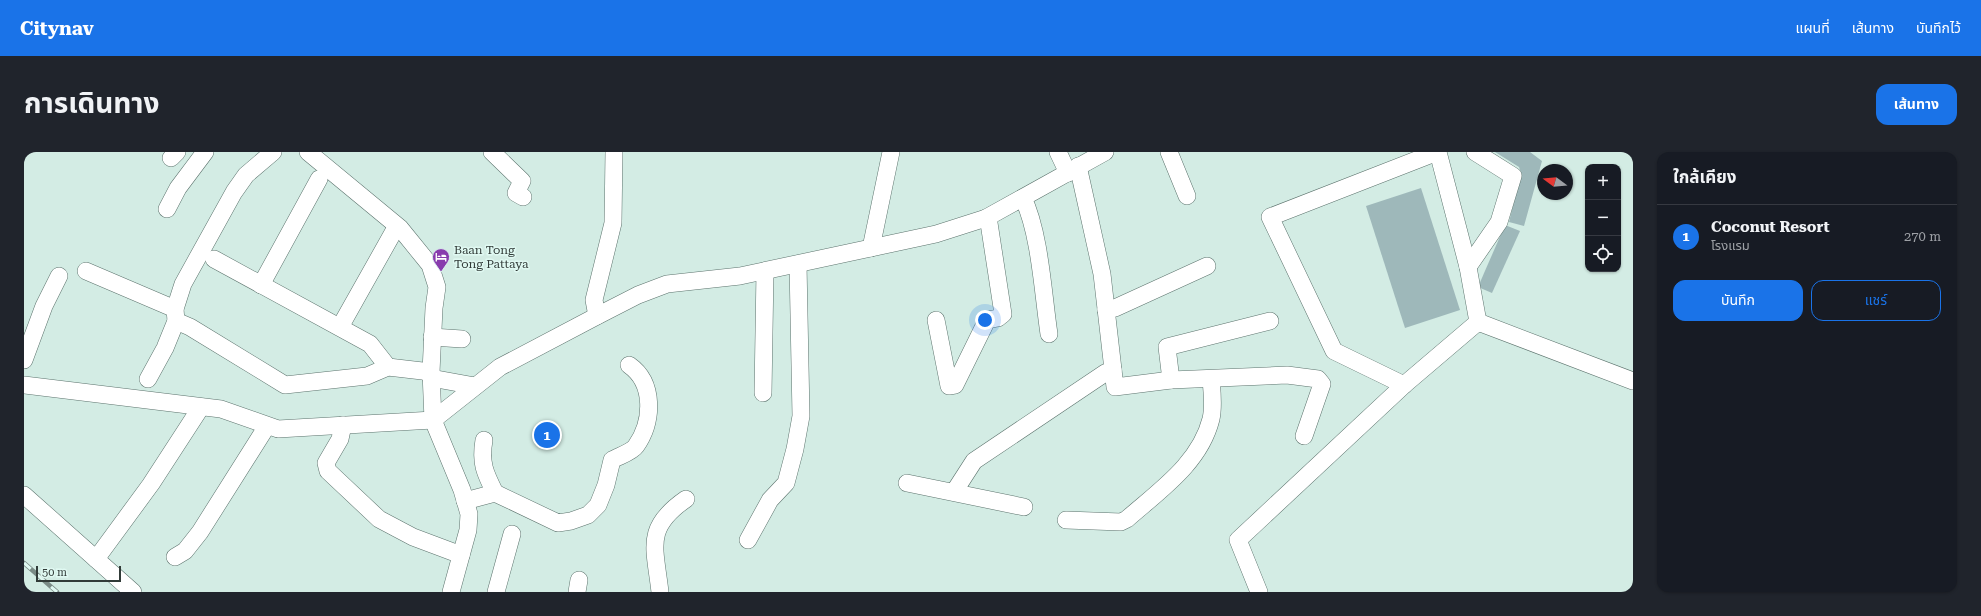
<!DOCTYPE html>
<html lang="th">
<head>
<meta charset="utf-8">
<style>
	body { margin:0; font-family:"Roboto Serif","Noto Sans Thai",serif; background:#20242c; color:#f1f3f6 }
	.controls { position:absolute; right:12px; top:12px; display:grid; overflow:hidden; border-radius:8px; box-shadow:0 1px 3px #0004 }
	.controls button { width:36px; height:36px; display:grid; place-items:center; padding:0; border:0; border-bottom:1px solid #363941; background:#171b24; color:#f1f3f6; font:20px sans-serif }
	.compass { position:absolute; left:1513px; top:12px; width:36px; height:36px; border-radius:50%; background:#171b24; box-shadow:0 1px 3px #0004; rotate:286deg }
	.scale { position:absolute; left:12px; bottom:10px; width:85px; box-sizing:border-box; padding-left:4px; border:2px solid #313b38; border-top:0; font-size:11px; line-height:14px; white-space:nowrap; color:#313b38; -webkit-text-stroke:3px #e0f9f2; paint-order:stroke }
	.you { position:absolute; left:961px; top:168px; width:14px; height:14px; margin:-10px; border:3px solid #fff; border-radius:50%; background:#1a73e8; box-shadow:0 0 0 6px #1a73e833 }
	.badge { display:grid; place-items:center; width:26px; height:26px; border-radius:50%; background:#1a73e8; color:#fff; font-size:13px; font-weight:700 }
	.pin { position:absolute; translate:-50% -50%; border:2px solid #fff; box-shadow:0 1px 4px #0006 }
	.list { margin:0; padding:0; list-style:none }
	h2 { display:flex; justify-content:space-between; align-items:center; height:52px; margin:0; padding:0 16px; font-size:17px }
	h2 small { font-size:13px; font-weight:400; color:#9ea1a6 }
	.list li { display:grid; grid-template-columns:26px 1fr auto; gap:12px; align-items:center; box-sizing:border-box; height:64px; padding:0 16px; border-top:1px solid #363941 }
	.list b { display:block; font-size:15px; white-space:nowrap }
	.list p { margin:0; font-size:13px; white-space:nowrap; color:#9ea1a6 }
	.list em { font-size:13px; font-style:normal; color:#9ea1a6 }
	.actions { display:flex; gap:8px; padding:12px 16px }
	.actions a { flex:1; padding:9px 0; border:1px solid #1a73e8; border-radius:12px; text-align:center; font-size:14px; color:#1a73e8 }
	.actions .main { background:#1a73e8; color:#fff }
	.icon { flex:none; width:22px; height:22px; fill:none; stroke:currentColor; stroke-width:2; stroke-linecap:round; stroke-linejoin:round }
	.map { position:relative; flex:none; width:1609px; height:440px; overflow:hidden; border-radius:12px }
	header { display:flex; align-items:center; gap:24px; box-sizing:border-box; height:56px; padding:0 20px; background:#1a73e8; color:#fff }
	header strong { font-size:19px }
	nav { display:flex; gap:22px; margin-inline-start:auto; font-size:14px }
	.intro { display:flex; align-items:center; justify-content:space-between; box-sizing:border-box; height:96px; padding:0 24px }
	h1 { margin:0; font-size:28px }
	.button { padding:10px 18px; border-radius:12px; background:#1a73e8; color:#fff; font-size:14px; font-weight:700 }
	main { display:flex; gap:24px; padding:0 24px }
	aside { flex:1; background:#171b24; border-radius:12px; box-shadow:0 1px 3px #0004 }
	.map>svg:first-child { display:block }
</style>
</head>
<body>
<header>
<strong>Citynav</strong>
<nav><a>แผนที่</a><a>เส้นทาง</a><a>บันทึกไว้</a></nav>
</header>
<div class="intro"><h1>การเดินทาง</h1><a class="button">เส้นทาง</a></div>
<main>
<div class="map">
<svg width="1609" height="440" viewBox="0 0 1609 440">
	<rect width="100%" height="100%" fill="#d3ece4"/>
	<!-- building -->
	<g fill="#9eb8ba">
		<polygon points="1471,0 1506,0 1518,9 1500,74 1485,70 1497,21 1495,15"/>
		<polygon points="1397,36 1436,158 1381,176 1342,54"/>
		<polygon points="1481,73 1496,79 1468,141 1454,135"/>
	</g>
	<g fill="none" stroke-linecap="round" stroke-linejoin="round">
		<!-- minor casing -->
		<g stroke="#5c736d" stroke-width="18">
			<g id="minor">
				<polyline points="284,0 376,76 406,113 413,135 410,156 407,220 409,268 438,338 445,362 444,378 427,440"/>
				<polyline points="468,0 498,29 492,41 499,45"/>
				<polyline points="1034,0 1044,21"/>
				<polyline points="1145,0 1163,44"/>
				<polyline points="1414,0 1444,115 1454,170"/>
				<polyline points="147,6 153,0"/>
				<polyline points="1054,14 1078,122 1091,235 1147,228 1263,223 1294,227 1298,232 1280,284"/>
				<path d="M999,46C1016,81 1019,142 1025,182"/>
				<polyline points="143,57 154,36 181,0"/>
				<polyline points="847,96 867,0"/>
				<polyline points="190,107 346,192 364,215"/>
				<polyline points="1444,115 1475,70 1489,24 1451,0"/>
				<polyline points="62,119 151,157"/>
				<polyline points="237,133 295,27"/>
				<polyline points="1082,158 1091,156 1183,114"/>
				<polyline points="573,164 570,148 589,71 590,0"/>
				<polyline points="912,168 925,234 931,233 963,168 974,166 979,162 965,71 962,66"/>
				<polyline points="152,169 166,175 261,233 343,224 364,215 407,220"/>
				<polyline points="316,175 370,79"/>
				<polyline points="408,185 438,187"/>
				<polyline points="0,208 20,154 35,124"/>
				<polyline points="407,226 451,234"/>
				<polyline points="124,227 141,196 152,169 151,157 159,132 210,40 222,23 249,0"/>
				<polyline points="1147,228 1143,195 1246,169"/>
				<polyline points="0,233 197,257 254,277 409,268 476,215 573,164 614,143 643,132 716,124 912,82 962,66 1081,0"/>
				<polyline points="1380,233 1310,199 1246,65 1413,0"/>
				<polyline points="739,241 741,119"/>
				<polyline points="319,273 316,287 302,311 304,319 355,367 389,385 437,403"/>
				<path d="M460,288C456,311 461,321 471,341"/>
				<polyline points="883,331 1000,355"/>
				<polyline points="930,340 950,309 1081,221 1089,218"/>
				<polyline points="0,343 109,440"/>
				<path d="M441,349L471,341L534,371L547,369L564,363L574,353L582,333L588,308C595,304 608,300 612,294C629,270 631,231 605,213"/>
				<path d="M1042,368L1097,370L1103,367C1136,338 1176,311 1187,267C1190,254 1188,239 1187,227"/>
				<polyline points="724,388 746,348 762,331 771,297 777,264 774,112"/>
				<polyline points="151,405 161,399 176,380 243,274"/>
				<polyline points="72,407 127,332 177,255"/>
				<polyline points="472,440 488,382"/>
				<polyline points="553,440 555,428"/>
				<path d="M636,440C631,395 620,376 662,347"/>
				<polyline points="1235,440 1214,388 1380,233 1454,170 1609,229"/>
			</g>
		</g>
		<!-- minor -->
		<use href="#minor" stroke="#fff" stroke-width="17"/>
		<!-- rail casing -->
		<g stroke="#7a8b86" stroke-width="4.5">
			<polyline id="rail" points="0,411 33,440"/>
		</g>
		<!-- rail -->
		<use href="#rail" stroke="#e0f9f2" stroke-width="3" stroke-dasharray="9" stroke-linecap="butt"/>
	</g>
	<!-- icons -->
	<defs>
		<g id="hotel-pin" transform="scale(0.9)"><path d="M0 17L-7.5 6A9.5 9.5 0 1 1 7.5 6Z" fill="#883cad" stroke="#e0f9f2"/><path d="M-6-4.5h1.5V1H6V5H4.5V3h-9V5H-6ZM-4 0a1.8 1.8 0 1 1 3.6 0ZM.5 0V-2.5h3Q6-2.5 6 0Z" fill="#fff"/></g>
	</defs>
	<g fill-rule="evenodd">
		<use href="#hotel-pin" x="417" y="105"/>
	</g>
	<g text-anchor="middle" stroke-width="3" stroke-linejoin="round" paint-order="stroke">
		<!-- poi labels -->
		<g font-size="12" fill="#313b38" stroke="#e0f9f2" text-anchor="start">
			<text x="430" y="102">Baan Tong<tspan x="430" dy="14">Tong Pattaya</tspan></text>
		</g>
	</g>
</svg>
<div class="controls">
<button>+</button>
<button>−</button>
<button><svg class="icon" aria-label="locate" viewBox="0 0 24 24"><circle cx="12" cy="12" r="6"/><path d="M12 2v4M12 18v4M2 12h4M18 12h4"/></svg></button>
</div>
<svg class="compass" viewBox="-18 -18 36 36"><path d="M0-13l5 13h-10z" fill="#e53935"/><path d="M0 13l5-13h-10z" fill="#9ea1a6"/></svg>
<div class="scale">50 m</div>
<div class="you"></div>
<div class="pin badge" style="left:523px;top:283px">1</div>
</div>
<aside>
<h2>ใกล้เคียง<small></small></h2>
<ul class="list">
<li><span class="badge">1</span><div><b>Coconut Resort</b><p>โรงแรม</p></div><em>270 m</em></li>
</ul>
<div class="actions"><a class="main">บันทึก</a><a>แชร์</a></div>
</aside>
</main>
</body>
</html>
